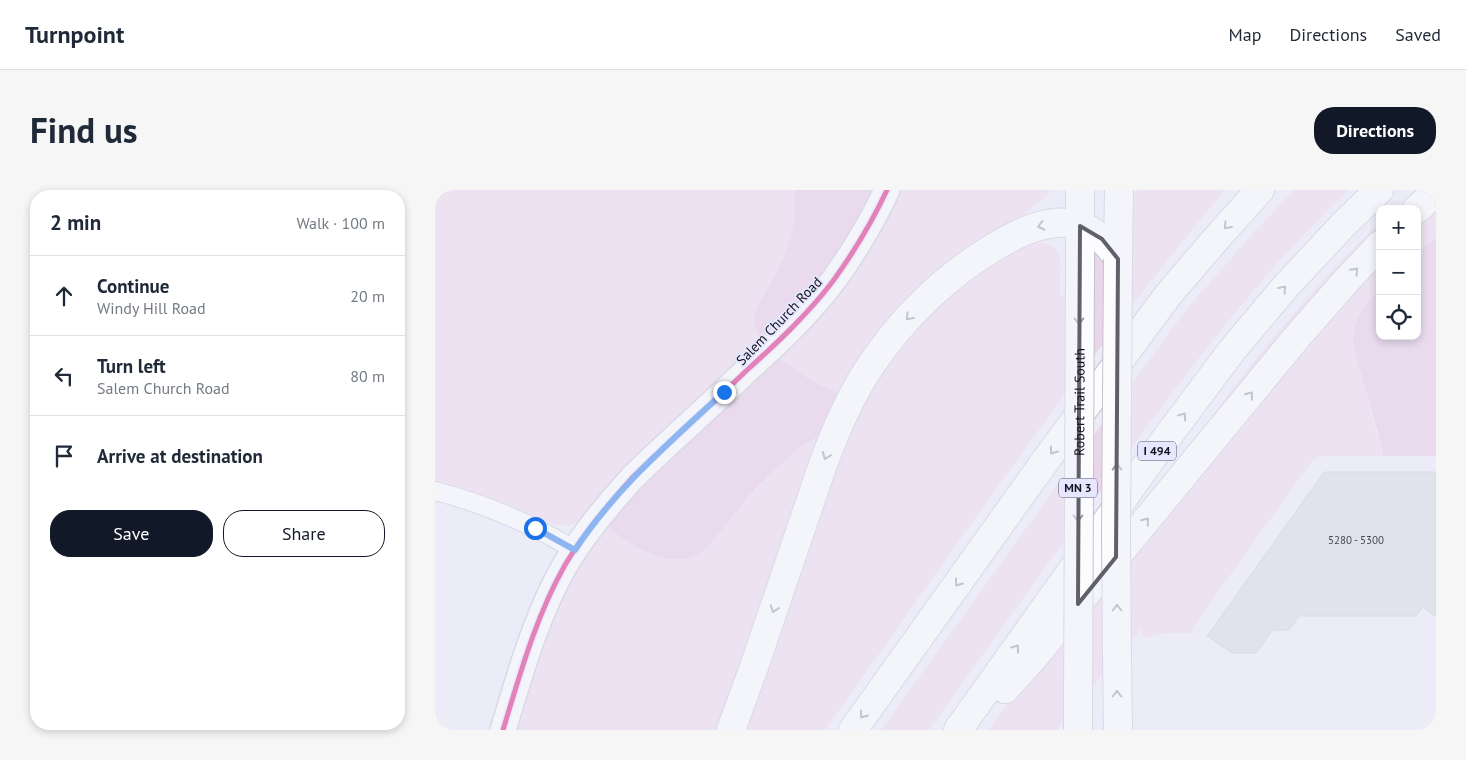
<!DOCTYPE html>
<html lang="en">
<head>
<meta charset="utf-8">
<style>
	body { margin:0; font-family:"PT Sans",sans-serif; background:#f6f6f7; color:#1f2937 }
	.controls { position:absolute; right:15px; top:15px; display:grid; overflow:hidden; border-radius:10px; box-shadow:0 2px 8px #0003 }
	.controls button { width:45px; height:45px; display:grid; place-items:center; padding:0; border:0; border-bottom:1px solid #e0e1e3; background:#fff; color:#1f2937; font:25px sans-serif }
	.stop { position:absolute; width:15px; height:15px; margin:-11px; border:4px solid #1a73e8; border-radius:50%; background:#fff }
	.stop.end { background:#1a73e8; border-color:#fff; box-shadow:0 1px 5px #0008 }
	.list { margin:0; padding:0; list-style:none }
	h2 { display:flex; justify-content:space-between; align-items:center; height:65px; margin:0; padding:0 20px; font-size:21px }
	h2 small { font-size:16px; font-weight:400; color:#747a83 }
	.list li { display:grid; grid-template-columns:32px 1fr auto; gap:15px; align-items:center; box-sizing:border-box; height:80px; padding:0 20px; border-top:1px solid #e0e1e3 }
	.list b { display:block; font-size:19px; white-space:nowrap }
	.list p { margin:0; font-size:16px; white-space:nowrap; color:#747a83 }
	.list em { font-size:16px; font-style:normal; color:#747a83 }
	.actions { display:flex; gap:10px; padding:15px 20px }
	.actions a { flex:1; padding:11px 0; border:1px solid #111827; border-radius:20px; text-align:center; font-size:18px; color:#111827 }
	.actions .main { background:#111827; color:#fff }
	.icon { flex:none; width:28px; height:28px; fill:none; stroke:currentColor; stroke-width:2; stroke-linecap:round; stroke-linejoin:round }
	.map { position:relative; flex:none; width:1001px; height:540px; overflow:hidden; border-radius:20px }
	header { display:flex; align-items:center; gap:30px; box-sizing:border-box; height:70px; padding:0 25px; background:#fff; border-bottom:1px solid #e0e1e3 }
	header strong { font-size:24px }
	nav { display:flex; gap:28px; margin-inline-start:auto; font-size:18px }
	.intro { display:flex; align-items:center; justify-content:space-between; box-sizing:border-box; height:120px; padding:0 30px }
	h1 { margin:0; font-size:35px }
	.button { padding:12px 22px; border-radius:20px; background:#111827; color:#fff; font-size:18px; font-weight:700 }
	main { display:flex; gap:30px; padding:0 30px }
	aside { flex:1; background:#fff; border-radius:20px; box-shadow:0 2px 8px #0003 }
	.map>svg:first-child { display:block }
</style>
</head>
<body>
<header>
<strong>Turnpoint</strong>
<nav><a>Map</a><a>Directions</a><a>Saved</a></nav>
</header>
<div class="intro"><h1>Find us</h1><a class="button">Directions</a></div>
<main>
<aside>
<h2>2 min<small>Walk · 100 m</small></h2>
<ul class="list">
<li><svg class="icon" aria-label="ahead" viewBox="0 0 24 24"><path d="M12 20V5M6 11l6-6 6 6"/></svg><div><b>Continue</b><p>Windy Hill Road</p></div><em>20 m</em></li>
<li><svg class="icon" aria-label="left" viewBox="0 0 24 24"><path d="M17 20v-9H6M10 6l-5 5 5 5"/></svg><div><b>Turn left</b><p>Salem Church Road</p></div><em>80 m</em></li>
<li><svg class="icon" aria-label="arrive" viewBox="0 0 24 24"><path d="M6 21V4h12l-3 4 3 4H6"/></svg><div><b>Arrive at destination</b></div></li>
</ul>
<div class="actions"><a class="main">Save</a><a>Share</a></div>
</aside>
<div class="map">
<svg width="1001" height="540" viewBox="0 0 1001 540">
	<rect width="100%" height="100%" fill="#ececf8"/>
	<!-- green -->
	<g fill="#ebd5eb">
		<path d="M0,0H360C361,21 359,38 352,58C348,70 342,82 336,93C330,104 322,116 320,129C318,137 321,144 327,150C265,208 199,262 146,328L141,333L135,335H120L66,312L22,296L0,291Z"/>
		<path d="M466,0H616L607,10L586,27L519,70L405,203C382,196 363,182 344,168C396,116 436,67 466,0Z"/>
		<path d="M703,0H790C646,172 520,358 390,540H303L395,277L455,162L527,90L591,53C639,49 621,78 626,108Z"/>
		<path d="M858,0H913C818,91 740,197 664,303C607,382 550,461 494,540H446L628,287L751,120L805,58Z"/>
		<polygon points="1001,13 1001,47 982,63 982,30"/>
		<path d="M945,32V45L768,250L763,245C818,170 877,97 945,32Z"/>
		<polygon points="945,66 945,98 934,111 924,126 921,134 919,158 948,266 890,266 883,267 877,271 760,434 757,443 732,443 708,448 707,438 624,536 624,540 553,540 598,481"/>
		<path d="M386,247L308,473L283,540H81C94,500 105,459 122,421C135,390 152,362 172,336L194,353L218,365L268,360L303,319L344,276L370,254Z"/>
	</g>
	<!-- forest -->
	<g fill="#e5c4e3">
		<path d="M360,0H438C420,38 397,74 370,106C356,121 341,135 327,150C310,133 326,110 336,93C342,82 348,70 352,58C359,38 361,21 360,0Z"/>
		<path d="M1001,47V266H948C943,239 934,213 927,187C923,172 916,156 919,141C922,124 934,110 945,98V146H982V63Z"/>
		<path d="M344,168C363,182 382,196 405,203L386,247C373,250 361,261 351,270C331,287 313,307 296,328C287,338 279,352 269,360C239,384 195,356 172,336C225,275 285,222 344,168Z"/>
	</g>
	<!-- building -->
	<polygon fill="#d0d4de" stroke="#c3c6d0" points="889,282 1001,282 1001,427 988,417 981,426 864,426 854,440 838,440 821,463 797,463 772,446"/>
	<g fill="none" stroke-linecap="round" stroke-linejoin="round">
		<!-- street casing -->
		<g stroke="#c2c2cd" stroke-width="20">
			<path id="street" d="M0,301C51,314 95,333 140,360"/>
		</g>
		<!-- secondary casing -->
		<g stroke="#c2c2cd" stroke-width="28">
			<path id="secondary" d="M68,540C85,484 101,426 130,375C149,343 173,315 198,287C235,251 274,217 311,181C342,153 373,124 398,91C419,62 437,32 452,0"/>
		</g>
		<!-- primary casing -->
		<g stroke="#c2c2cd" stroke-width="30">
			<g id="primary">
				<polyline points="683,69 684,0"/>
				<polyline points="645,82 645,0"/>
				<polyline points="682,467 683,540"/>
				<polyline points="643,513 643,540"/>
			</g>
		</g>
		<!-- highway casing -->
		<g stroke="#c2c2cd" stroke-width="30">
			<g id="highway">
				<polyline points="982,19 1001,2"/>
				<polyline points="570,499 598,468 862,147 911,91 945,55"/>
				<path d="M296,540L319,477L388,274C401,240 415,206 436,175C469,126 511,86 561,56C584,42 613,28 640,34C660,39 673,53 683,69"/>
				<polyline points="418,540 608,274 733,105 787,42 825,0"/>
				<polyline points="523,540 724,258 798,159 851,96 908,35 944,0"/>
			</g>
		</g>
		<!-- street -->
		<use href="#street" stroke="#fcfcfe" stroke-width="18"/>
		<!-- secondary -->
		<use href="#secondary" stroke="#fcfcfe" stroke-width="25"/>
		<!-- primary -->
		<use href="#primary" stroke="#fcfcfe" stroke-width="28"/>
		<!-- highway -->
		<use href="#highway" stroke="#fcfcfe" stroke-width="28"/>
		<!-- primary-bridge casing -->
		<g stroke="#c2c2cd" stroke-width="30" stroke-linecap="butt">
			<g id="primary-bridge">
				<polyline points="682,467 681,344 683,69"/>
				<path id="s1" d="M643,513L645,82"/>
			</g>
		</g>
		<!-- primary-bridge -->
		<use href="#primary-bridge" stroke="#fcfcfe" stroke-width="28"/>
		<!-- cycleway casing -->
		<g stroke="#e6e7fe" stroke-width="8">
			<path id="cycleway" d="M68,540C85,484 101,426 130,375C149,343 173,315 198,287C235,251 274,217 311,181C342,153 373,124 398,91C419,62 437,32 452,0"/>
		</g>
		<!-- cycleway -->
		<use href="#cycleway" stroke="#d6006c" stroke-width="5"/>
	</g>
	<!-- one-way arrows -->
	<defs><path id="oneway-chevron" d="M-2-3.5L2.5 0L-2 3.5" fill="none" stroke-width="1.6" stroke-linecap="round" stroke-linejoin="round" transform="scale(1.25)"/></defs>
	<g stroke="#94949a">
		<use href="#oneway-chevron" transform="translate(606 36) rotate(166)"/>
		<use href="#oneway-chevron" transform="translate(792 36) rotate(132)"/>
		<use href="#oneway-chevron" transform="translate(920 81) rotate(-47)"/>
		<use href="#oneway-chevron" transform="translate(848 99) rotate(-49)"/>
		<use href="#oneway-chevron" transform="translate(474 127) rotate(132)"/>
		<use href="#oneway-chevron" transform="translate(644 131) rotate(90)"/>
		<use href="#oneway-chevron" transform="translate(815 205) rotate(-51)"/>
		<use href="#oneway-chevron" transform="translate(748 226) rotate(-54)"/>
		<use href="#oneway-chevron" transform="translate(618 261) rotate(126)"/>
		<use href="#oneway-chevron" transform="translate(391 266) rotate(111)"/>
		<use href="#oneway-chevron" transform="translate(682 277) rotate(-90)"/>
		<use href="#oneway-chevron" transform="translate(643 328) rotate(90)"/>
		<use href="#oneway-chevron" transform="translate(711 331) rotate(-51)"/>
		<use href="#oneway-chevron" transform="translate(523 393) rotate(126)"/>
		<use href="#oneway-chevron" transform="translate(682 418) rotate(-90)"/>
		<use href="#oneway-chevron" transform="translate(339 419) rotate(109)"/>
		<use href="#oneway-chevron" transform="translate(581 458) rotate(-54)"/>
		<use href="#oneway-chevron" transform="translate(682 504) rotate(-90)"/>
		<use href="#oneway-chevron" transform="translate(428 525) rotate(126)"/>
	</g>
	<g fill="none" stroke-linecap="round" stroke-linejoin="round">
		<!-- route -->
		<path stroke="#1a73e8" stroke-width="6" d="M100,338L140,360C180,299 236,251 289,202"/>
	</g>
	<!-- marked area -->
	<path d="M0 0H1001V540H0ZM645,36L667,49L683,69L681,367L643,414Z" fill="#ececf8" fill-opacity=".55" fill-rule="evenodd"/>
	<path fill="none" stroke="#60606b" stroke-width="4" stroke-linejoin="round" d="M645,36L667,49L683,69L681,367L643,414Z"/>
	<g text-anchor="middle" stroke-width="4" stroke-linejoin="round" paint-order="stroke">
		<!-- number labels -->
		<g font-size="11" fill="#44454f">
			<text x="921" y="354">5280 - 5300</text>
		</g>
		<!-- shield labels -->
		<g fill="#e6e7fe" stroke="#545462" stroke-width="1">
			<rect x="703" y="251.5" width="38" height="19" rx="4"/>
			<rect x="624" y="288.5" width="38" height="19" rx="4"/>
		</g>
		<g font-size="12" font-weight="bold" fill="#15151f">
			<text x="722" y="265">I 494</text>
			<text x="643" y="302">MN 3</text>
		</g>
		<!-- street labels -->
		<g font-size="14" fill="#15151f" stroke="#e6e7fe">
			<text transform="translate(344 131) rotate(-46)" y="5">Salem Church Road</text>
			<text dy="5" stroke="none"><textPath href="#s1" startOffset="301">Robert Trail South</textPath></text>
		</g>
	</g>
</svg>
<div class="controls">
<button>+</button>
<button>−</button>
<button><svg class="icon" aria-label="locate" viewBox="0 0 24 24"><circle cx="12" cy="12" r="6"/><path d="M12 2v4M12 18v4M2 12h4M18 12h4"/></svg></button>
</div>
<div class="stop" style="left:100px;top:338px"></div>
<div class="stop end" style="left:289px;top:202px"></div>
</div>
</main>
</body>
</html>
